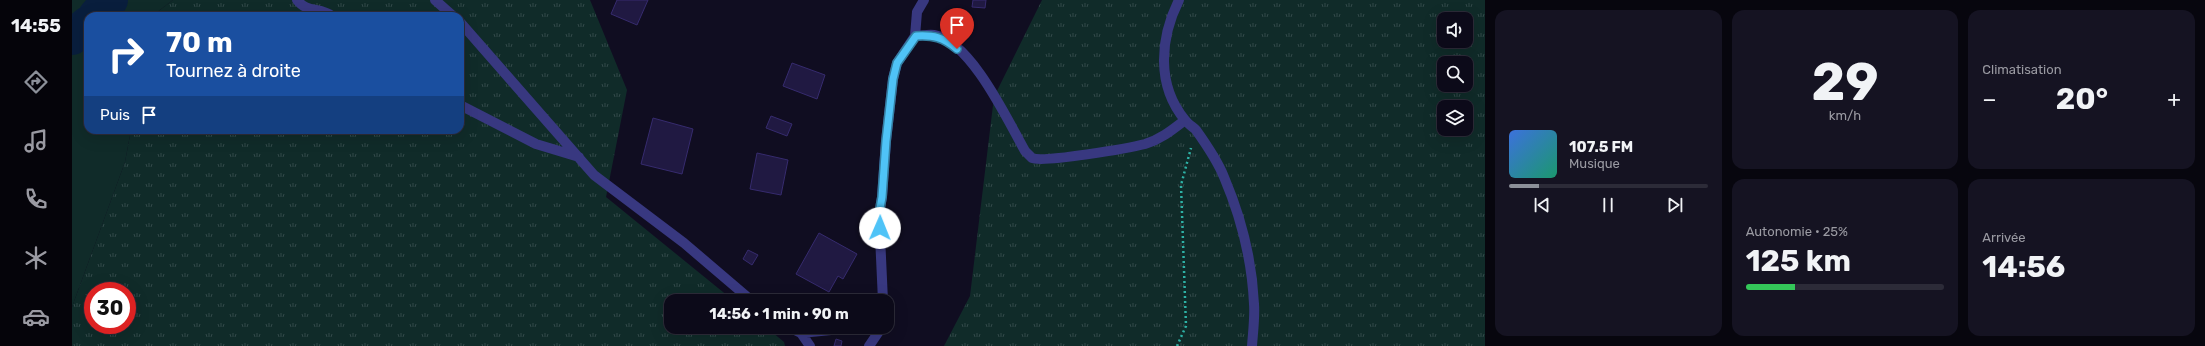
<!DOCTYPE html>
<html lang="fr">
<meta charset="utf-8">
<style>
:root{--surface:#0c0a19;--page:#151322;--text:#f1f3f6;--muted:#9a9aa2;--line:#2c2b38;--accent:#8c9099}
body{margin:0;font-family:Rubik,sans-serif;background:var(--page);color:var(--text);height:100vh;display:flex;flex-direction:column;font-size:15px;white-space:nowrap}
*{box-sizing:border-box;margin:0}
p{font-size:13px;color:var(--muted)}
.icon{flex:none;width:22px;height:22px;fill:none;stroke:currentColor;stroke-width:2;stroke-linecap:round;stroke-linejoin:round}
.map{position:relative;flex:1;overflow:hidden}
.side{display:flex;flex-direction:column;gap:10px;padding:10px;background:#07060e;width:720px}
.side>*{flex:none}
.top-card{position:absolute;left:12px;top:12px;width:380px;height:122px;border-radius:12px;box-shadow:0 4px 16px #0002,0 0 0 1px var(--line);background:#1a4fa0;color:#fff;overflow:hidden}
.fabs{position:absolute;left:1365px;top:12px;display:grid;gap:8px}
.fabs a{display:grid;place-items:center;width:36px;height:36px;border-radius:8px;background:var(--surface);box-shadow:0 4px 16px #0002,0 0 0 1px var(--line);font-size:20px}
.speed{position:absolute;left:12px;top:282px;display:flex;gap:8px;font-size:20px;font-weight:700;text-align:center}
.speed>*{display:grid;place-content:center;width:52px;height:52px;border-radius:50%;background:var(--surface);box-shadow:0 4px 16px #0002,0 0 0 1px var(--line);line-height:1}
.speed .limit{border:6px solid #d22;background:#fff;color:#111}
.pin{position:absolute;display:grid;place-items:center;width:34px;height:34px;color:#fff;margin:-41px -17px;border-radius:50% 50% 50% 0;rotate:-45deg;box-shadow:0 0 4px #0007}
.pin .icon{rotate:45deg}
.me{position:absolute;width:44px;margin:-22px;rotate:1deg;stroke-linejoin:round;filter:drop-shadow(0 0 3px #0008)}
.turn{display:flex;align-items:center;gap:14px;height:84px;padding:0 16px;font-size:18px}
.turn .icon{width:52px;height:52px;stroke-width:2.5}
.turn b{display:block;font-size:28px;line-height:34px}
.then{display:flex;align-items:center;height:38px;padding:0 16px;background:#0003;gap:8px;font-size:15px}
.big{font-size:30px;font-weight:700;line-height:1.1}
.side .widget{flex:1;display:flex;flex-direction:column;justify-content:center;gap:6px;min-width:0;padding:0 14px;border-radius:12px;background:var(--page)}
.side .dial{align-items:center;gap:0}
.dial b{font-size:52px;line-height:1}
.song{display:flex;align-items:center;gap:12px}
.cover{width:48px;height:48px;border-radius:6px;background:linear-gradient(135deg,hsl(220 70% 55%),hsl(160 70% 35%))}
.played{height:4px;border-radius:2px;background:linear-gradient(90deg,var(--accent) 15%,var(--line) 15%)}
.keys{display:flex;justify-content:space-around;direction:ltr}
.heat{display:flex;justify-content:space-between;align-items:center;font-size:22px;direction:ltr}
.charge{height:6px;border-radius:3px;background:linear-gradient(90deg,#34c759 25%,var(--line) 0)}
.side .tiles{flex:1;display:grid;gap:10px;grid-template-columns:repeat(3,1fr)}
.widget:first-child{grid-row:span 2}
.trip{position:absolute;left:592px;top:294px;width:230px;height:40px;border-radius:12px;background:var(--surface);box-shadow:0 4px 16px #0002,0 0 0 1px var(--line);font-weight:700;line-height:40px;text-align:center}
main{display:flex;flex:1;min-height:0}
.dock{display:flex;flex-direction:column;width:72px;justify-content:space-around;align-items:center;background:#05040a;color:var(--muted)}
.dock .icon{width:28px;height:28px}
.dock .on{color:var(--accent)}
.dock b{font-size:18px;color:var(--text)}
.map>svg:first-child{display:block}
.grass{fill:url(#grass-tufts);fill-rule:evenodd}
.garden{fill:#102b29}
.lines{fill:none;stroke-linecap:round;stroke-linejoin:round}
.river{stroke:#091e3d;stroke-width:36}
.building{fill:#201942;stroke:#362b6e}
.path{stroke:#2eb2a6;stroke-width:2.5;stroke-dasharray:2 3;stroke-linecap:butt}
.minor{stroke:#383880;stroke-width:10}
.route-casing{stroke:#337fa1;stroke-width:10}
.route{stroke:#4fc3f7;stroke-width:7}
</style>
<main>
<nav class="dock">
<b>14:55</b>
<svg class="icon on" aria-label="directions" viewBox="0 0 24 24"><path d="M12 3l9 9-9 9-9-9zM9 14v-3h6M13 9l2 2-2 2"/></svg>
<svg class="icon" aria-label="music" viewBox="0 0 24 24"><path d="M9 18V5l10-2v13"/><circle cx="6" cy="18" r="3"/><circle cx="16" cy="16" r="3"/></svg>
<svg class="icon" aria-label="phone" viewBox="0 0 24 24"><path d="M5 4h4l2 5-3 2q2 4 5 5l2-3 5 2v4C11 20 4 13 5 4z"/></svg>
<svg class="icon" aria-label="climate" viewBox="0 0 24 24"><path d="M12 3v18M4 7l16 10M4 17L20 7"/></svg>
<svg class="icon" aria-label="car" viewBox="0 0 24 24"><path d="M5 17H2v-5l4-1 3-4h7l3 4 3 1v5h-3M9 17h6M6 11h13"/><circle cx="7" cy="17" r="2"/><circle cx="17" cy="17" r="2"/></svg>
</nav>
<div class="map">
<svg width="1413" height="346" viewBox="0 0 1413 346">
<defs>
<pattern id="grass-tufts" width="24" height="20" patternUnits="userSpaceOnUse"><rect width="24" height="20" fill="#102b29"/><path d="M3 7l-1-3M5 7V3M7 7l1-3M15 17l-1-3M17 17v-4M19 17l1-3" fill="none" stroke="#324949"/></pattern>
</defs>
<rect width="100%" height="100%" fill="#100d21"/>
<path class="grass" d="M101,0h417l37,90 -21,107 128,104h-63v26h95l18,15 1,4h-713v-39l53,-145 6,-32h329v-114h-308zM21,291h34v34h-34z
M970,0h443v346h-541l26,-50 24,-199zM1372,19h22v22h-22zM1372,63h22v22h-22zM1372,107h22v22h-22z"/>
<path class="garden" d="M0,0h101l-21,16h-64v114h43l-6,32 -53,145z"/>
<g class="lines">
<path class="river" d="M24,16l14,-16
M0,37l16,-13"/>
</g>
<path class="building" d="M545,0h31l-11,25 -26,-11z
M901,0h13l-1,8 -13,-1z
M720,63l33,12 -8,24 -34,-13z
M699,116l21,8 -5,12 -21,-8z
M581,118l40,11 -11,45 -41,-10z
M685,153l31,7 -7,35 -31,-6z
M747,233l38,21 -14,25 -5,-3 -9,16 -33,-18z
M676,250l10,5 -6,10 -9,-6z
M764,339l6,2 -1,5h-7z"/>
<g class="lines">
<path class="path" d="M1105,346l9,-20 -5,-141 10,-37"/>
<path class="minor" d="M225,0c10,13 23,7 35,16
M363,0l18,16
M1107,0c-19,38 -23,85 6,120 3,4 8,7 11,10 10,14 22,32 28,47 17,40 28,83 30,127 1,13 -1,28 -2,42
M388,22l134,153 90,68 68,58
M843,36c6,0 13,-2 19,-1 37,6 74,86 91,116 2,2 5,5 7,7 11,5 98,-10 113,-14 16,-5 27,-14 40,-24
M388,105l76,39 43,13
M811,301l-4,-87 3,-17 4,-56 7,-62 4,-16 18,-27 2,-24 7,-12
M717,327l12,6 9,13
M729,333l60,-6
M797,346l13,-19"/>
</g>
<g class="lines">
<g class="route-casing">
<path id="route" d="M808,228l-1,-14 3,-17 4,-56 7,-62 4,-16 19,-27c17,-1 27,1 41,13"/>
</g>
<use href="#route" class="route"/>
</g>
</svg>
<div class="fabs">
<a><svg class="icon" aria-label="sound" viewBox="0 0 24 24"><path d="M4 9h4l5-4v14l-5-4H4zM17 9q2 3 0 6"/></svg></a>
<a><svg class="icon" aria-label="search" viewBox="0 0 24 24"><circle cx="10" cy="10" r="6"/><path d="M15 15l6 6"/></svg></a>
<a><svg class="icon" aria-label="layers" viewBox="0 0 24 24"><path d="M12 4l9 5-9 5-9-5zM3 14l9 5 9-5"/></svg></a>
</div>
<div class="speed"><div class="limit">30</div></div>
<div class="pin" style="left:885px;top:49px;background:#d93025"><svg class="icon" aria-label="arrive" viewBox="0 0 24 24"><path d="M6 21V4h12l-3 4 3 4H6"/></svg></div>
<svg class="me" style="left:808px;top:228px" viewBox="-20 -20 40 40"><circle r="19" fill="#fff"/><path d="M0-13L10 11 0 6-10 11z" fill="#4fc3f7"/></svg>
<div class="trip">14:56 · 1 min · 90 m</div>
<div class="top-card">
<div class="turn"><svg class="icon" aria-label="right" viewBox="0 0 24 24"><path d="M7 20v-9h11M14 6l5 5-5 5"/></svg><div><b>70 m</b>Tournez à droite</div></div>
<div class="then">Puis<svg class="icon" aria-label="arrive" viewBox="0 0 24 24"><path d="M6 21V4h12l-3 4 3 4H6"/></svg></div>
</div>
</div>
<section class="side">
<div class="tiles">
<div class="widget">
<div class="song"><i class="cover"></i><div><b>107.5 FM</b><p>Musique</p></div></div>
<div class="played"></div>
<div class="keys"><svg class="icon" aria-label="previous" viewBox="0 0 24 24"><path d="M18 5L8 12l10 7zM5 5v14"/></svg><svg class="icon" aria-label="pause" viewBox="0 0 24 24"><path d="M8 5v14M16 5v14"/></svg><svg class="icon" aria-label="next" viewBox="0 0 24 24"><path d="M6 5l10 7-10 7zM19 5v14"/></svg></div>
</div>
<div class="widget dial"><b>29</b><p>km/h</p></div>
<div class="widget"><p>Climatisation</p>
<div class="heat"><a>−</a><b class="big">20°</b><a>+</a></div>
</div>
<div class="widget"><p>Autonomie · 25%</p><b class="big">125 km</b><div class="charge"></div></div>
<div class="widget"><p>Arrivée</p><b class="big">14:56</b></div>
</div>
</section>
</main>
